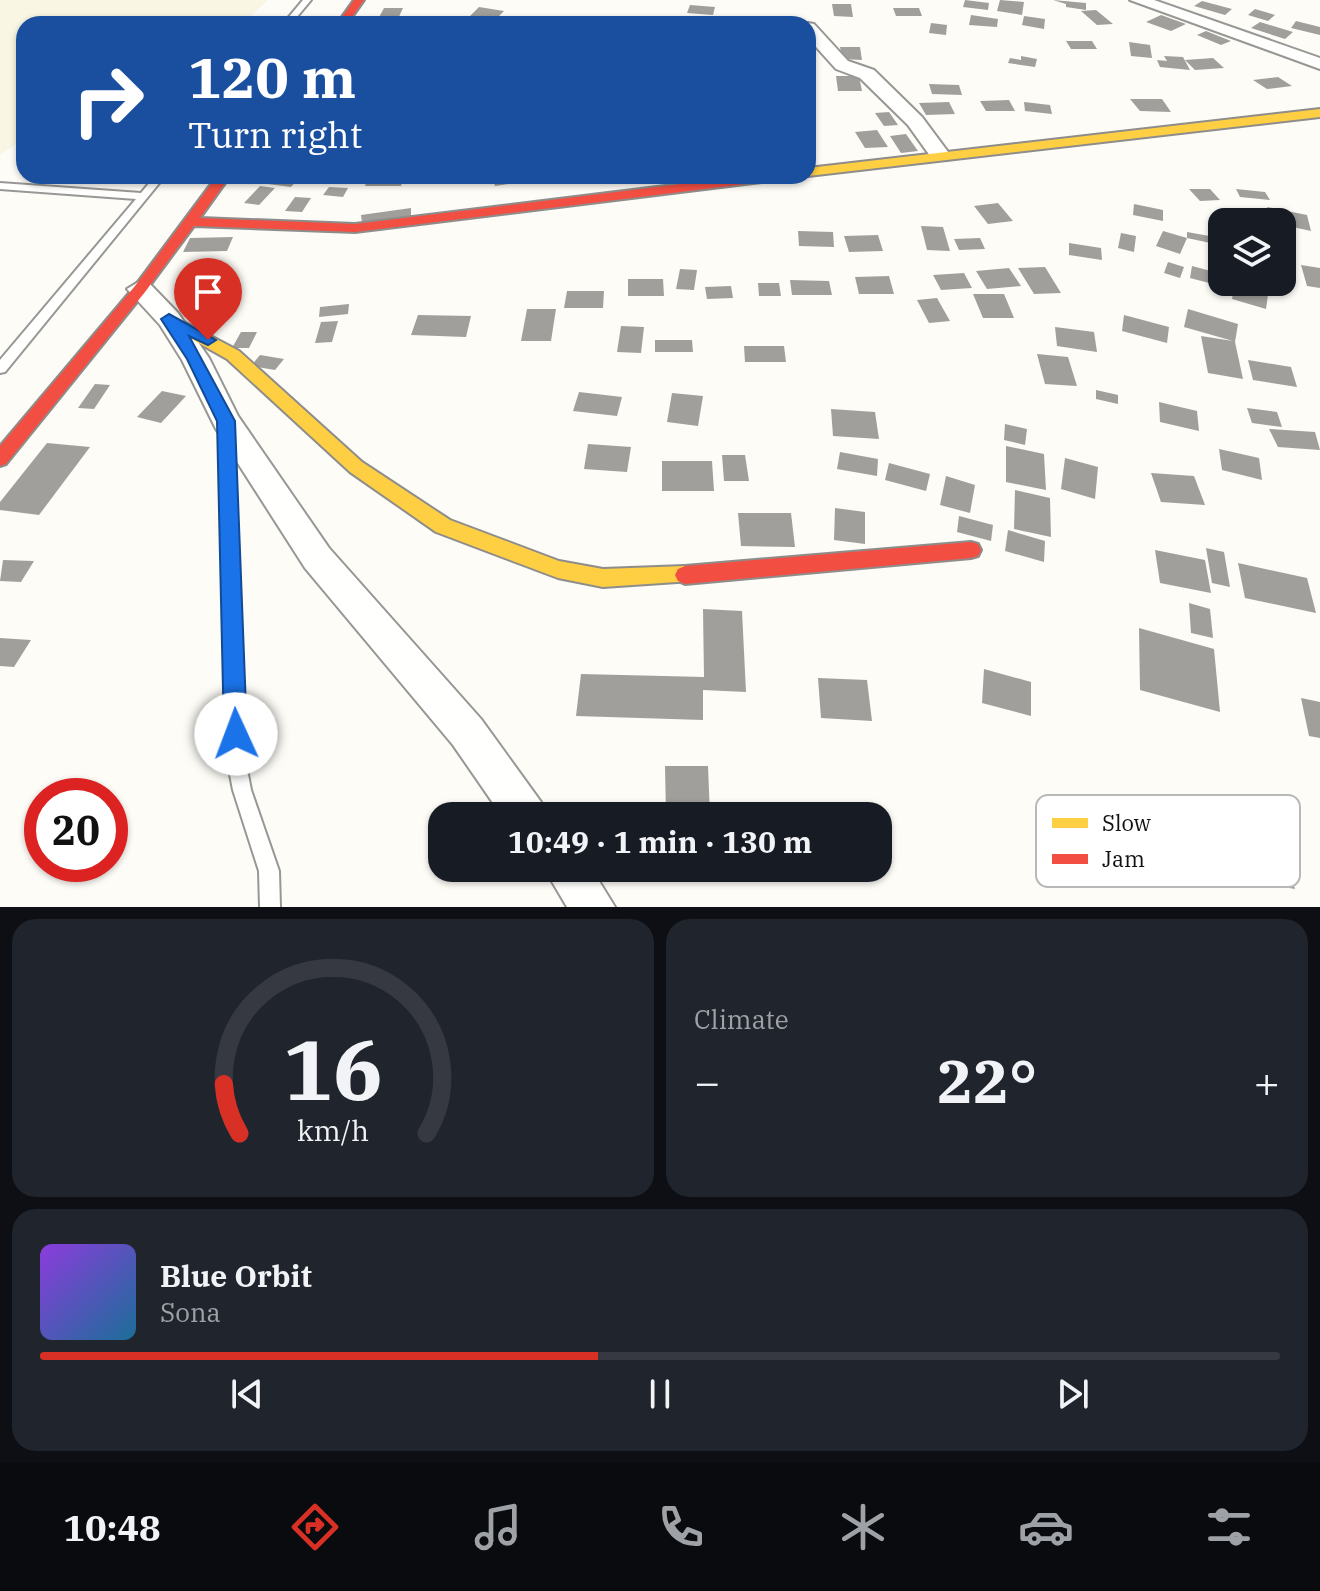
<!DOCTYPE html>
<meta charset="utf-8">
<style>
:root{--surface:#171b24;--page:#20242c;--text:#f1f3f6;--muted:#9ea1a6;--line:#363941;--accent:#d93025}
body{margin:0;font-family:"IBM Plex Serif",serif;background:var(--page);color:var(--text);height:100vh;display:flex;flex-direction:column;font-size:30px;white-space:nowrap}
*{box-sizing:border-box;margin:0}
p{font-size:26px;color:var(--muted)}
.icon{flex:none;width:44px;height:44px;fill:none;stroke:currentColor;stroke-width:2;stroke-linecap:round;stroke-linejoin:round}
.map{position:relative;height:907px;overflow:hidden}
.side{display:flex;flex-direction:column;gap:12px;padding:12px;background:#0d0f14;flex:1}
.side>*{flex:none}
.hud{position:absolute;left:16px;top:16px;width:800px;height:168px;border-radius:24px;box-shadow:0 2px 6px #0004;background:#1a4fa0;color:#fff;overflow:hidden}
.fabs{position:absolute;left:1208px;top:208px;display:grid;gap:16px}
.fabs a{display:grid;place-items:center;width:88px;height:88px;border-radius:16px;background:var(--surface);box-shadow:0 2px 6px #0004;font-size:40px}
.speed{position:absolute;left:24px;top:778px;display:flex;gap:16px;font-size:40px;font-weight:700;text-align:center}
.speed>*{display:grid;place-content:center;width:104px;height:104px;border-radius:50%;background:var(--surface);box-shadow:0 2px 6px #0004;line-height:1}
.speed .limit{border:12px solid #d22;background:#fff;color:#111}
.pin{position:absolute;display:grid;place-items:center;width:68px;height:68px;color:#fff;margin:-82px -34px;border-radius:50% 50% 50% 0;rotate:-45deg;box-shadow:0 0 8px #0007}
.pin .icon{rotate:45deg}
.me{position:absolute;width:88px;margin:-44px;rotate:358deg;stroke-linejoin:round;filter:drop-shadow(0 0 6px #0008)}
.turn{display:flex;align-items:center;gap:28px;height:168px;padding:0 40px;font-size:36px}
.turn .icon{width:104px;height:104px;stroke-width:2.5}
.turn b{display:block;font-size:56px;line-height:68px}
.big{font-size:60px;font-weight:700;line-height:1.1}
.side .card{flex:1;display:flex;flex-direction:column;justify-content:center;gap:12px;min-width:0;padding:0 28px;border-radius:24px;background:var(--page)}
.side .dial{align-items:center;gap:0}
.dial svg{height:208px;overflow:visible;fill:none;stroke:var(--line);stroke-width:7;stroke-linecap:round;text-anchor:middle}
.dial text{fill:var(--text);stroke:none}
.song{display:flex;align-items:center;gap:24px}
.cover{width:96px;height:96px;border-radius:12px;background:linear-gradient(135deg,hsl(270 70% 55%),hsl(200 70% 35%))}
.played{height:8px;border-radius:4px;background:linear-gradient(90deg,var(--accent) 45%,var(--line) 45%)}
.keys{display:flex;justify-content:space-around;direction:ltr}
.heat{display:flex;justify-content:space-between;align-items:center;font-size:44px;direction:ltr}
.side .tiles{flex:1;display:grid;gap:12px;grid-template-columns:1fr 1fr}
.card:last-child{grid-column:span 2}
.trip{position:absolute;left:428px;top:802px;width:464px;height:80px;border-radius:24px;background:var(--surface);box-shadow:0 2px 6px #0004;font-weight:700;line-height:80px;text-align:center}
.tabs{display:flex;height:128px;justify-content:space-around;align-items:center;background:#090b0e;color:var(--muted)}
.tabs .icon{width:56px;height:56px}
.tabs .selected{color:var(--accent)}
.tabs b{font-size:36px;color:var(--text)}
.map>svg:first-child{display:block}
.farmland{fill:#f9f7e4}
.building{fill:#a19f9c}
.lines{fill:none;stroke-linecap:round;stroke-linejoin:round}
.lane-casing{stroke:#979795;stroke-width:4}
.street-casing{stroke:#979795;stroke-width:4}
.slow-casing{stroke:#8e8d8b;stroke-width:4}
.jam-casing{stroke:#8e8d8b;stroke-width:4}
.lane{fill:#fffffe;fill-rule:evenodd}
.street{fill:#fffffe;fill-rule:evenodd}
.slow{fill:#ffcf43;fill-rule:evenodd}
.jam{fill:#f24e42;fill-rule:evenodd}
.route{fill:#1a73e8;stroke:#114b97;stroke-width:2}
.key{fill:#fff;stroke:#b8b8b8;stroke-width:2}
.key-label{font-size:22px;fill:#111}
</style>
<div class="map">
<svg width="1320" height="907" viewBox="0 0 1320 907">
<rect width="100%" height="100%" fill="#fdfcf7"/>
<path class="farmland" d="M0,0h268l-25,24h-219v115l-24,16z"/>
<path class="building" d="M965,0l24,3 -1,7 -25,-3z
M1000,0l24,2 -2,13 -25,-4z
M1053,0l33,3v7l-20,-3v-3z
M1202,1l30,8 -7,6 -31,-9z
M832,4h19l2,13 -19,-1z
M690,5l25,2 -2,8 -26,-2z
M479,7l25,4 -9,9 -25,-4z
M384,8h19l-6,13h-20z
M893,8h26l3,8h-26z
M1255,9l20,6 -7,6 -20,-6z
M1096,10l17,14 -16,1 -16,-14z
M971,15l27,4 -1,8 -28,-2z
M1161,15l25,9 -15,7 -25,-9z
M1024,16l21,3 -1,10 -22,-4z
M1296,21l24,6v8l-29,-7z
M1260,22l33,10 -8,7 -34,-11z
M931,23l16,2 -1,10 -17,-2z
M1206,31l25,10 -10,4 -24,-10z
M1066,41h26l5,8h-26z
M1129,42l21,3 2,13 -21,-2z
M840,47h20l2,13 -20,-1z
M1021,56l16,3 -2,8 -27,-4 2,-5 11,2z
M1164,56l19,1 7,13 -30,-3 -3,-7 10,1z
M1213,58l11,10 -29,2 -10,-10z
M836,76h23l3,15h-24z
M1278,77l14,9 -25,3 -14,-9z
M929,84l30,1 3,10 -30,-1z
M1130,99h32l9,13 -31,-1z
M1009,100l6,11h-29l-6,-10z
M949,102l6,12 -29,1 -7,-12z
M1024,102l26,3 2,9 -27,-3z
M889,112l9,13 -14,1 -9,-13z
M877,130l11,17 -23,1 -10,-16z
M906,134l12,17 -17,2 -11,-17z
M257,176h44l-10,11 -39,-5z
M369,176h35l-3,10h-36z
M492,176h22l2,7 -21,3z
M597,176h26l2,6 -27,2z
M632,176h36v5l-35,1z
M260,186l15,2 -16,17 -15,-2z
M329,187l19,1 -5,9 -20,-2z
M1189,189h21l10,11 -20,1z
M1236,189l29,3 5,8 -30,-3z
M295,197l16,1 -9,14 -17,-1z
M998,203l15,18 -25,3 -14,-18z
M1134,204l29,6v11l-30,-6z
M1267,207l40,8 4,16 -41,-9z
M411,208v9l-49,6 -1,-8z
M1213,213l33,6 1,3h-25v17l-7,-2z
M921,226l22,1 7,24 -23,-1z
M798,231l35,1 1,15 -35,-1z
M1163,231l24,7v-6l28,5v7l-28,-6 -7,16 -24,-8z
M1121,233l15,3 -2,16 -16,-4z
M878,235l5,16 -34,1 -5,-16z
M233,237l-6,14 -44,1 7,-14z
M980,238l5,11 -26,1 -5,-11z
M1069,243l32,5 1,12 -33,-5z
M1168,262l16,5 -4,11 -16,-5z
M1301,265l19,3v20l-13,-2z
M1192,266l30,8v8h7l-1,6 -38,-10z
M1045,267l16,26 -27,1 -16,-26z
M1009,268l12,18 -34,3 -11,-18z
M680,269l17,1 -3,20 -18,-1z
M964,273l8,15 -31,2 -8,-15z
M889,276l5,18h-35l-4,-17z
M628,279h35l1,17h-36z
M790,280l39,1 3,14h-40z
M1235,282l34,6 -3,21 -34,-10z
M758,283h21l2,13h-22z
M731,286l2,12 -26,1 -2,-12z
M567,291h37l-1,17h-39z
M973,294h31l10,24h-31z
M937,298l13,23 -21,2 -12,-23z
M349,304l-1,10 -29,3 1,-10z
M527,309h29l-5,32h-30z
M1188,309l50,15 -3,18 8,37 -35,-6 -7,-37 32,5 -49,-14z
M418,315l53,1 -5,21 -55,-2z
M1124,315l45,12 -2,16 -45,-12z
M338,321l-6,21 -17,1 6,-21z
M621,326l23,1 -3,26 -24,-1z
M1055,327l39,5 3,20 -40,-6z
M241,332h16l-8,16h-17z
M655,340h37l1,12h-38z
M744,346h40l2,16h-41z
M1037,354l31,3 9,29 -32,-2z
M260,355l24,4 -9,11 -24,-4z
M1248,360l43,7 6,20 -44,-7z
M95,384l15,1 -16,24 -16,-1z
M1096,390l22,5v9l-22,-5z
M162,391l24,5 -25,27 -24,-6z
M579,392l43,5 -5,19 -44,-5z
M672,393l31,3 -5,30 -31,-4z
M1159,402l38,9 2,20 -39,-9z
M1247,408l30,4 5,15 -30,-4z
M831,409l44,3 4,27 -46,-3z
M1005,424l22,5 -2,16 -21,-5z
M1269,429l46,3 5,18 -42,-3z
M47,443l43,4 -51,68 -39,-5v-8z
M588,444l43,3 -4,25 -43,-3z
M1006,446l38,8 2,36 -40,-8z
M1219,449l40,9 3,22 -40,-10z
M840,452l38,7 -1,17 -40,-7z
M722,455h23l4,26h-25z
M1065,458l33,9 -3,32 -34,-10z
M662,461h50l2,30h-52z
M889,463l41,11 -4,17 -41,-11z
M1151,473l43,3 11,29 -44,-3z
M946,476l29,9 -5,28 -30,-8z
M1015,490l35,8 1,39 -37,-8z
M835,508l30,4v32l-31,-4z
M738,513h53l4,34 -54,-1z
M959,516l34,9 -2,16 -34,-9z
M1008,530l37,11 -1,21 -39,-11z
M1206,548l18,4 6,35 -18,-4z
M1155,550l50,10 6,33 -51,-10z
M3,560l31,1 -13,21 -21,-1z
M1238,563l69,15 9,35 -71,-15z
M1189,603l21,6 3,29 -22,-5z
M703,609l39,2 4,81 -43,-2v30l-127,-4 5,-42 123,3z
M1139,628l75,21 6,63 -80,-22z
M0,638l31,2 -17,27 -14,-1z
M984,669l47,13v34l-49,-13z
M818,678l49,2 5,41 -51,-3z
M1301,698l19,4v36l-11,-2z
M665,766h43l2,50h-44z
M1219,831l63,11 13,47 -64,-12z"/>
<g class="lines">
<g class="lane-casing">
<path id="lane" d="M303,0h8l-20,24h-8z
M155,176h10l-160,196 -5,1v-13l136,-161 -136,-10v-6l141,10z
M226,424l7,5 13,335 5,26 28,81 1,36h-20l-1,-36 -26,-81 -5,-26 -9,-335z"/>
</g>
<g class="street-casing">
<path id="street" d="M1130,0h24l166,58v11z
M808,23l6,1 34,37 26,9 48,47 29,39 -4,4h-14l-25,-35 -48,-47 -24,-9 -28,-31v-14h-5z
M140,281l9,2 29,30 31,45 29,58 91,132 152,171 60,83 6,14h-45l-49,-71 -148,-177 -89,-139 -34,-69 -22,-35 -33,-36z
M544,868h47l24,39h-48z"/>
</g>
<g class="slow-casing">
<path id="slow" d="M1320,109v8l-512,59v-8z
M169,314l70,37 123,111 88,58 109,41 44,8 82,-3 7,3 3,6 -3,6 -89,6 -45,-9 -122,-46 -86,-60 -123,-113 -64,-36 -2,-4z"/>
</g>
<g class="jam-casing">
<path id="jam" d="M354,0h10l-17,24h-10z
M217,176h13l-30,42 155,6 391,-48h38l-6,4 -423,52 -161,-6 -49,66 -139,172 -6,2v-20l135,-160z
M971,542l7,2 3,6 -3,6 -7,2 -286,26 -7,-3 -3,-6 3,-6 7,-3z"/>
</g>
<use href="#lane" class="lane"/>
<use href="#street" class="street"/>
<use href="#slow" class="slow"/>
<use href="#jam" class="jam"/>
</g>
<path class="route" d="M169,314l47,26 -8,5 -19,-9 46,85 12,313 -3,8 -8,3 -8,-3 -4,-8 -7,-313 -30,-62 -26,-40z"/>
<rect x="1036" y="795" width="264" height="92" rx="12" class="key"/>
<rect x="1052" y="818" width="36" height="10" fill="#ffcf43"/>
<rect x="1052" y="854" width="36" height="10" fill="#f24e42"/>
<g class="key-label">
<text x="1102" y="831">Slow</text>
<text x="1102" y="867">Jam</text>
</g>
</svg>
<div class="fabs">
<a><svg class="icon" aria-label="layers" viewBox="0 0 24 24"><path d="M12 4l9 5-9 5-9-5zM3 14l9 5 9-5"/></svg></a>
</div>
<div class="speed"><div class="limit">20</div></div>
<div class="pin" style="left:208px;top:340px;background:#d93025"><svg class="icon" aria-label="arrive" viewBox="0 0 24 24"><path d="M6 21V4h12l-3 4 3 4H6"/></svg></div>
<svg class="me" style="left:236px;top:734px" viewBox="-20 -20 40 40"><circle r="19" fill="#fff"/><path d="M0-13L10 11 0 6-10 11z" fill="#1a73e8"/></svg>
<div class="trip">10:49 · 1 min · 130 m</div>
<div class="hud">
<div class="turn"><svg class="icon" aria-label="right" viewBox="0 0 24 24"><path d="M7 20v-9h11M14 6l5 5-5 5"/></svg><div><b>120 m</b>Turn right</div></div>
</div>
</div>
<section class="side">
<div class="tiles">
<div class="card dial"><svg viewBox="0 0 100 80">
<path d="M14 69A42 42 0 1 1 86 69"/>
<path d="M14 69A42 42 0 0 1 8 50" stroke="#d93025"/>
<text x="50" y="56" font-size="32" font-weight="700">16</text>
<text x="50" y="72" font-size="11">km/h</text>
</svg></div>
<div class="card"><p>Climate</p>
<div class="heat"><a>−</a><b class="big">22°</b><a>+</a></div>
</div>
<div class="card">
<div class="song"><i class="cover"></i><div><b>Blue Orbit</b><p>Sona</p></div></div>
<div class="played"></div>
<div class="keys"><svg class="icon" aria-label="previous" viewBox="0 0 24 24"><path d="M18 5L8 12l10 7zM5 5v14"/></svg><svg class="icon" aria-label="pause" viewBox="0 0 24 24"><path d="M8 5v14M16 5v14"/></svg><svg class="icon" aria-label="next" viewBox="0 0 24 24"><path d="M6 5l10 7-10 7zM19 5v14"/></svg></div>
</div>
</div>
</section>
<nav class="tabs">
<b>10:48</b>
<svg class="icon selected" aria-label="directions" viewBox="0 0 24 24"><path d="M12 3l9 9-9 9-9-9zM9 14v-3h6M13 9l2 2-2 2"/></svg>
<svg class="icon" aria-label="music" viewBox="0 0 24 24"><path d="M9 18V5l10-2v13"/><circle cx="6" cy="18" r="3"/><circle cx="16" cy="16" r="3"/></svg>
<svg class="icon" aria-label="phone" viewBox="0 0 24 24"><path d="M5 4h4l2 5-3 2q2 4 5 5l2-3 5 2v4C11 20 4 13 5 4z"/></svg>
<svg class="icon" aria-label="climate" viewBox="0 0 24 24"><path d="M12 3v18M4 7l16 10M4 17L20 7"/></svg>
<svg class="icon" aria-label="car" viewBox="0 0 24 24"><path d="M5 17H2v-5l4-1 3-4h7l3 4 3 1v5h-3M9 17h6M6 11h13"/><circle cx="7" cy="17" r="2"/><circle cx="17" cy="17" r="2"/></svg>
<svg class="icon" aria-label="filters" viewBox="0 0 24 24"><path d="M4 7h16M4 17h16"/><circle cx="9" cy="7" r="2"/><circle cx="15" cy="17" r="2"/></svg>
</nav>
